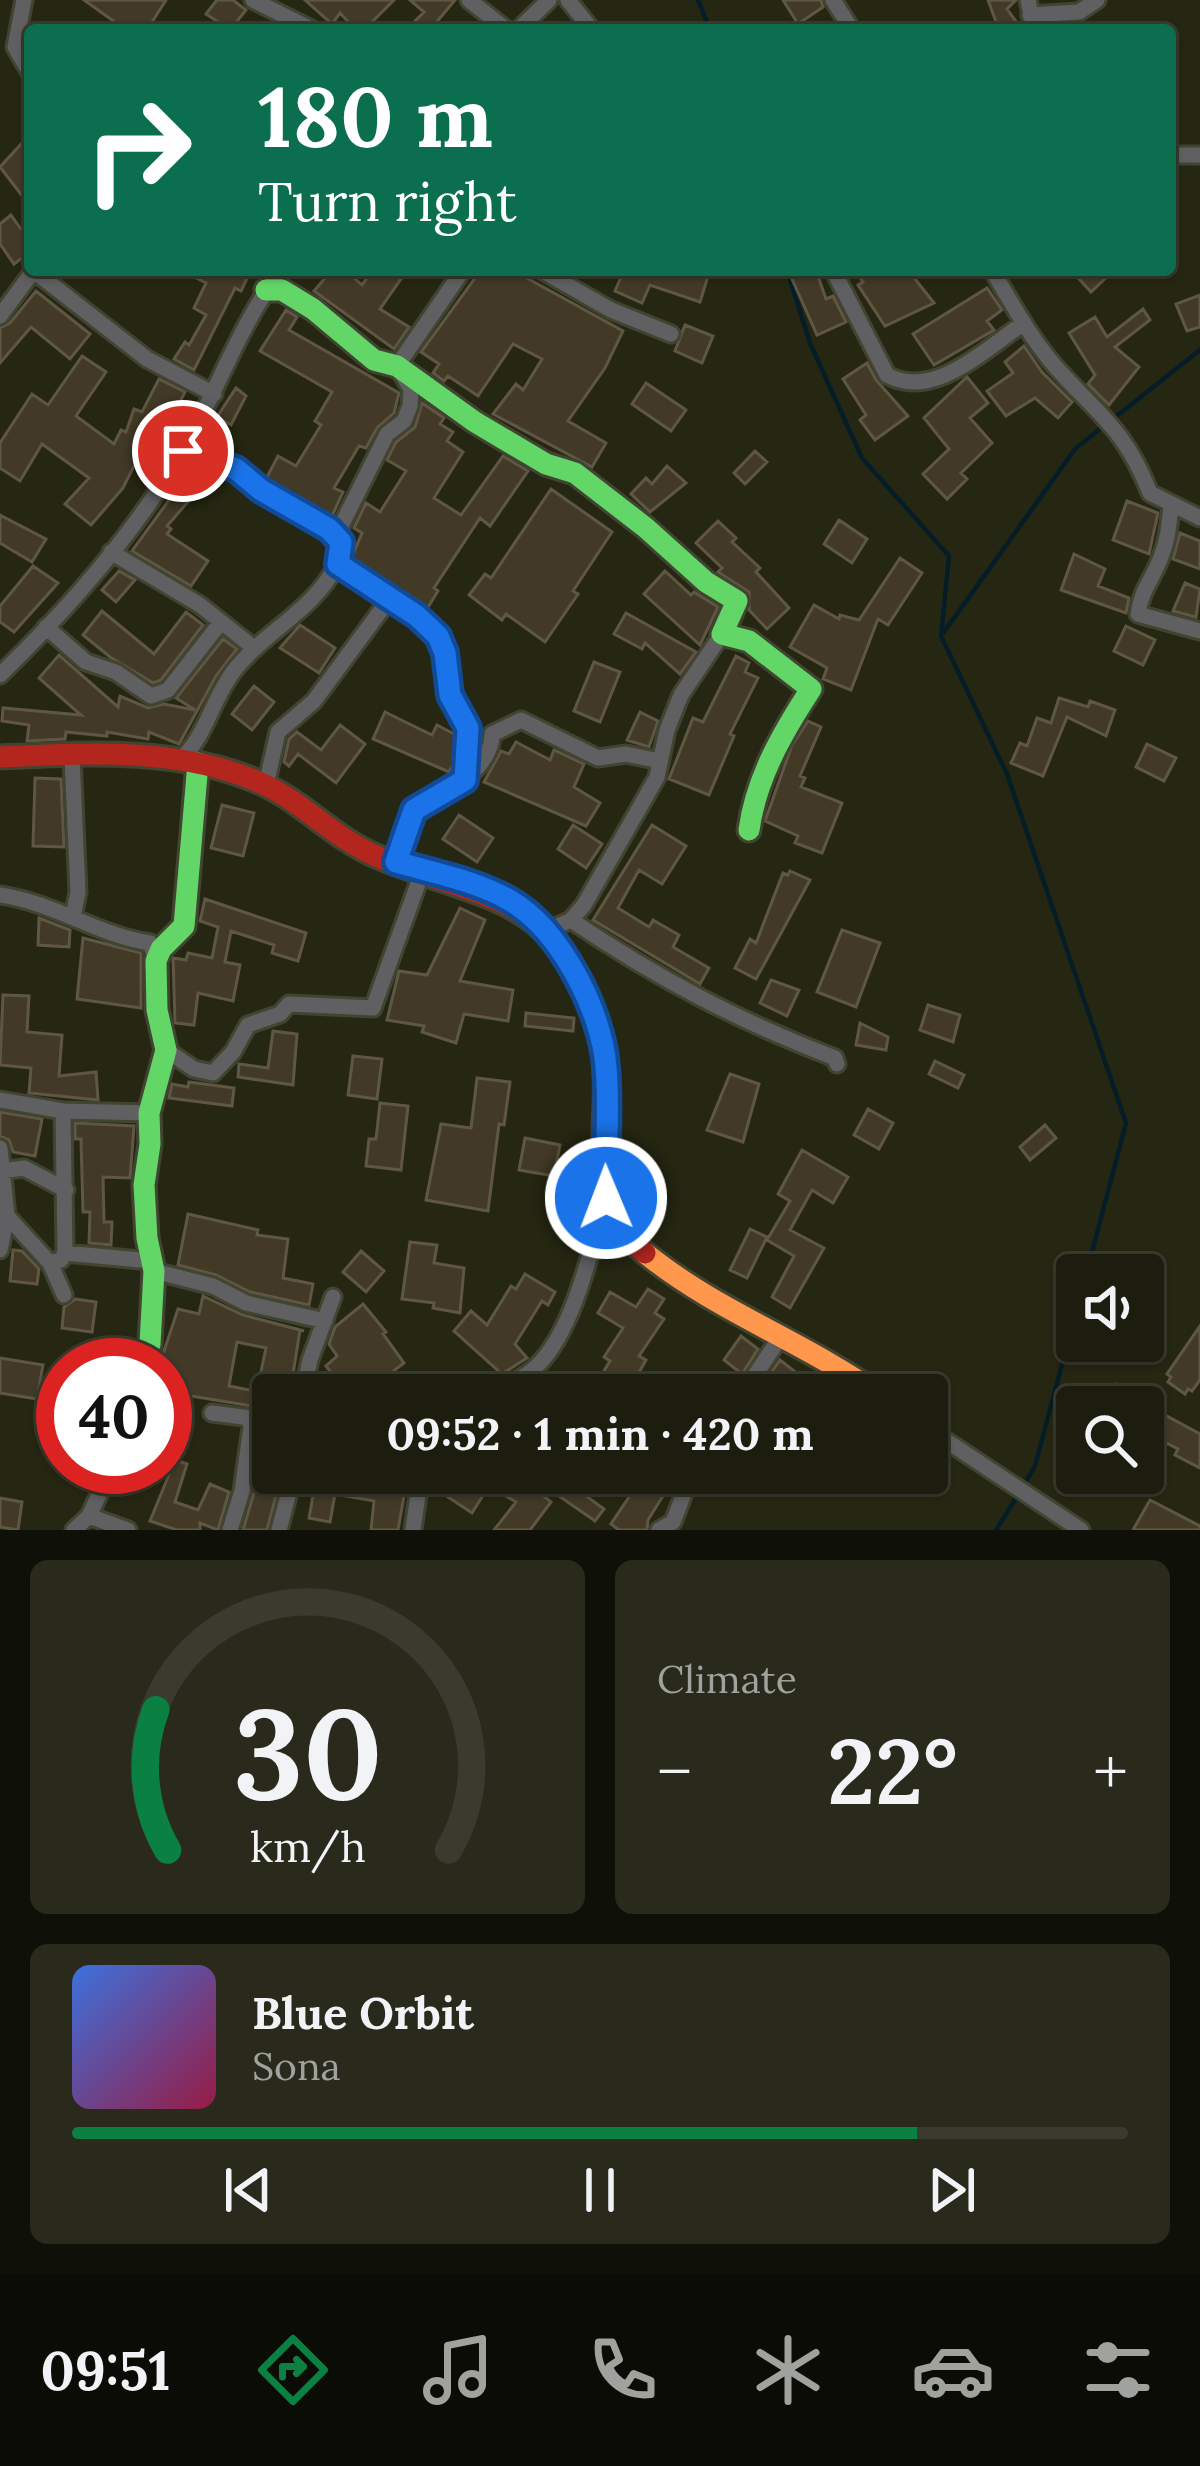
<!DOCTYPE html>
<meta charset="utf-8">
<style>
:root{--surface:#1c1d0e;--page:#292a1c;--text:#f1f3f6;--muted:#a0a29e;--line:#3a3b2e;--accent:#0b8043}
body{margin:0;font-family:Lora,serif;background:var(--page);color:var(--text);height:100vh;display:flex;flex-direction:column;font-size:45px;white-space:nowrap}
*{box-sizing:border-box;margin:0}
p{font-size:39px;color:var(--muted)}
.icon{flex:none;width:66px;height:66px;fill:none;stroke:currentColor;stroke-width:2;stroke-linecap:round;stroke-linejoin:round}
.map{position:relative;height:1530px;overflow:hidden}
.sheet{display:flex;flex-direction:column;gap:30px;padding:30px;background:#0f1008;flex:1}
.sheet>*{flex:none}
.guide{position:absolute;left:24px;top:24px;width:1152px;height:252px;border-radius:12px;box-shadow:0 3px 9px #0004,0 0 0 3px var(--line);background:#0b6e4f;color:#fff;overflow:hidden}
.controls{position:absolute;left:1056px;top:1254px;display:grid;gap:24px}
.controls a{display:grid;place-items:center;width:108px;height:108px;border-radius:12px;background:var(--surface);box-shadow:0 3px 9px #0004,0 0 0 3px var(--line);font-size:60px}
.speed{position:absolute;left:36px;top:1338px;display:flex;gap:24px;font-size:60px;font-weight:700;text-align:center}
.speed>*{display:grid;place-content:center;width:156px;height:156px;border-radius:50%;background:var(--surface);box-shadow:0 3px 9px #0004,0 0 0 3px var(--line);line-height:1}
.speed .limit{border:18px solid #d22;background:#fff;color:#111}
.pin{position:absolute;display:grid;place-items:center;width:102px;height:102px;color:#fff;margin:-51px;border:6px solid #fff;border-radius:50%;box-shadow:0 3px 12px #0007}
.me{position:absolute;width:132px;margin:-66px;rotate:359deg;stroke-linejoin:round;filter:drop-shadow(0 0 9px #0008)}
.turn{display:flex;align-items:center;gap:42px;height:252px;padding:0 36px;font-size:54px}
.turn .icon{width:156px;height:156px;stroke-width:2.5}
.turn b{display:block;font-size:84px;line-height:102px}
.big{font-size:90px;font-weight:700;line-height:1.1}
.sheet .card{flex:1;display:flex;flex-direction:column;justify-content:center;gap:18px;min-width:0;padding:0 42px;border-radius:18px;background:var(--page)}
.sheet .dial{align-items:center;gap:0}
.dial svg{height:312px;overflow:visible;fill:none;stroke:var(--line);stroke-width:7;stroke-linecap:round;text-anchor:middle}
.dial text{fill:var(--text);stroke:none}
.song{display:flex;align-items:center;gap:36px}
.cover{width:144px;height:144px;border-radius:18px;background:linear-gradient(135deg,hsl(220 70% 55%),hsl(340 70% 35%))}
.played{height:12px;border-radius:6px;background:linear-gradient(90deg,var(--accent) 80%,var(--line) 80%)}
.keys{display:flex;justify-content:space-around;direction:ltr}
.heat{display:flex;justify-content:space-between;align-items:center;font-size:66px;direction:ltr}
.sheet .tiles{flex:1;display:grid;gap:30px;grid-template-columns:1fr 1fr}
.card:last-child{grid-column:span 2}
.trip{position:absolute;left:252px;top:1374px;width:696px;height:120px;border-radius:12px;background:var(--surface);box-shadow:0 3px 9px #0004,0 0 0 3px var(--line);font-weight:700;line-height:120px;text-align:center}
.menu{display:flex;height:192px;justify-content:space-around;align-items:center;background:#0b0c06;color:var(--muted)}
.menu .icon{width:84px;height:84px}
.menu .selected{color:var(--accent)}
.menu b{font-size:54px;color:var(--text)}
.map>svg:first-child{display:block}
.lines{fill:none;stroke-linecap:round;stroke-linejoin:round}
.stream{stroke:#051d27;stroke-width:4.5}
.building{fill:#423a26;stroke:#605644;stroke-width:3}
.street-casing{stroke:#414430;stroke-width:21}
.fast-casing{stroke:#414430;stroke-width:27}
.slow-casing{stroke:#414430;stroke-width:27}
.jam-casing{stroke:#414430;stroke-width:27}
.street{stroke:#605f62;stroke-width:15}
.fast{stroke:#63d668;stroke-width:21}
.slow{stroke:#ff974d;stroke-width:21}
.jam{stroke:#b3261e;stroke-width:21}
.route-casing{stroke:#114b97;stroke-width:30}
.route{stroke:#1a73e8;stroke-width:21}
</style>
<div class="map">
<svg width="1200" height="1530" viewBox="0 0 1200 1530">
<rect width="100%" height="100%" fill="#252712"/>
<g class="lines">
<path class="stream" d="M698,0l12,30
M787,270l23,73 52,115 87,98 -8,80 66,138 119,349 -40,152
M944,632l131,-183 125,-99
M1024,1485l11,-19 42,-158
M996,1530l22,-35"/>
</g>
<path class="building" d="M84,0h82l-19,30h-21z
M217,0h16l13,10 -16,20 -24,-16z
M305,0h89l-23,23 7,7h-22l-16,-17 -8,11z
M410,0h45l-25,30h-24l18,-18z
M783,0h38l2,7 -25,17z
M988,0h28l-9,9 15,21h-23z
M22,143l8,8v55l-30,-39z
M11,215l19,27v10l-16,12 -14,-20v-20z
M180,270h71l-10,21 -6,-3 -41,82 -20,-11 11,-17 4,3 17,-30 -12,-7 12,-25z
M332,270h13l17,15 11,-15h23l7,6 -23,33 29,18 -15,22 -80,-58z
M481,270h31l111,61 -18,37 -37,53 38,22 -14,24 -99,-53 23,-30 7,6 19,-31 -29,-15 -35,52 -30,-20 -4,5 -11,-8 6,-9 -18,-12z
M624,270h86l-10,32 -50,-17 -8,18 -27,-12z
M788,270h28l10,29 7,-3 13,26 -29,13z
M854,270h54l26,33 -49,23 -27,-41 5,-3z
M1071,270h43l-23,22z
M987,288l15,22 -15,11 7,9 -60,35 -21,-31z
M36,291l54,43 -20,25 -39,-32 -31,36v-35l10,-5z
M1200,295v32l-13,4 -11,-27z
M1143,309l7,11 -35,27 24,20 -30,38 -21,-21 7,-9 -26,-42 26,-16 12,20z
M286,310l11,7 -8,13 110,63 -5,20 -17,15 -11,20 -7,-2 -25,42 9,4 -11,24 -66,-37 12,-23 18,10 25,-41 -6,-4 17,-29 -72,-41z
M685,325l28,11 -11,27 -27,-12z
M1024,346l18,26 30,30 -14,16 -23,-20 -29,18 -19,-25 26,-18 -8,-11z
M82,356l24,16 -30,44 38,28 7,-14 5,2 8,-23 8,3 17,-33 26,13 -15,30 -6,-4 -7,21 -8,-3 -26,52 -32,37 -26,-21 24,-26 -47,-34 -22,37 -20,-13v-25l32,-49 16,11z
M867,363l9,17 32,36 -33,24 -15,-20 6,-5 -23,-36z
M967,377l21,26 -18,15 22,25 -31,30 6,6 -20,20 -24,-25 26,-25 -25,-31z
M646,383l40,27 -15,21 -39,-27z
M236,388l10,8 -15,29 -14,-8z
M422,403l22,15 -4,6 13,8 -6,9 16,11 -29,46 27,17 42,-59 25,15 -38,55 -10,-8 -46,70 4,3 -11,18 -76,-50 11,-26 -8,-5 12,-25 14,9 26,-41 -19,-11 9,-18 19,-15z
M755,451l12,11 -22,22 -11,-11z
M667,466l19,17 -36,29 -19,-18 15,-16 6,6z
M193,467l19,7 -45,52 4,3 -4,5 41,27 -17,25 -59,-35z
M551,489l61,43 -39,59 5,3 -33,48 -39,-28 -4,6 -33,-25 16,-21 6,4z
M1127,501l31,12 -9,41 -36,-14z
M0,515l46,24 -14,23 -32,-19z
M839,520l28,19 -15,24 -28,-19z
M718,521l18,17 -4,4 28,26 -4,4 33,36 -22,21 -18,-19v-18l-31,-20 4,-4 -26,-25z
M1180,533l20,8v28l-27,-10z
M1074,554l31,15 -7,17 31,12 -3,15 -65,-23z
M900,558l22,15 -34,52 -10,-6 -27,71 -28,-11 4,-11 -37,-21 24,-42 25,14 1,-4 19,5z
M33,566l25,17 -44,49 -14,-10v-16z
M119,571l16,9 -19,22 -14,-12z
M665,571l26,24 3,-3 24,15 -18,38 -56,-51z
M1185,583l15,6 -4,28 -23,-6z
M102,611l52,43 32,-42 17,13 -42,55 -8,3 -43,-26 -27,-22z
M626,613l70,39 -16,22 -35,-31 -3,6 -28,-15z
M300,625l35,23 -16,25 -39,-25z
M1126,626l29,14 -12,25 -29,-14z
M223,639l14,10 -21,27 -37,68 -30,-12 -1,7 -41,-7v4l-41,-4 -1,7 -38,2 2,-16 -27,-4 1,-13 78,7 -42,-37 20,-23 59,52 2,-11 28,12 16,-4 31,6 -19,-12z
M736,656l13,7 -4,9 13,6 -28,56 4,2 -25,59 -40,-16 24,-61 10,4z
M594,662l26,10 -20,50 -26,-11z
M254,686l20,16 -22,28 -20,-16z
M1059,698l29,9 2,-6 25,9 -9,26 -39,-19 -24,59 -32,-13 9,-20 7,3 10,-28 14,5z
M385,712l47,23 5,-10 19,10 -2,27 -5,10 -76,-33z
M640,712l18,9 -9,26 -22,-7z
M808,721l13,6 -21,49 5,2 -4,9 41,16 -20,50 -27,-10 3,-7 -33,-15 27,-76z
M340,725l25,19 -29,39 -38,-29 -9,12 -5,-4 5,-23 8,-7 24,18z
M516,742l34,18 4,-10 30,14 -10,23 26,16 -14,23 -102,-44 17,-31 8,3z
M1147,744l29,14 -12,23 -28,-14z
M35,778l26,1 3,68 -31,-1z
M222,805l32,8 -11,43 -32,-8z
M459,815l34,23 -16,24 -34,-23z
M573,825l29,19 -16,24 -28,-19z
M652,825l34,21 -24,38 -23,-14 -21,38 31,19 4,-7 26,15 -6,12 36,21 -9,16 -107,-64z
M790,871l20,9 -54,99 -21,-11 15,-29 6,4 27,-70 5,2z
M205,899l101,34 -8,28 -26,-8 2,-8 -43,-14 -6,31 15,3 -7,36 -35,-8 -4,32 -19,-2 -2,-65 13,2 2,-7 24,5 6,-31 -18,-6z
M460,908l25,12 -25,61 53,9 -5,31 -44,-7 -8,29 -34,-11 2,-6 -37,-6 12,-49 28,4z
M39,918l31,12 -1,17 -31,-2z
M842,930l38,13 -24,64 -39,-15z
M83,938l58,15v55l-64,-9z
M771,980l28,10 -12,26 -27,-13z
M3,995l26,1 -2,36 35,3 -3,41 37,-4 2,28 -69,-7 2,-25 -31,-3z
M928,1005l32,10 -7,27 -33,-12z
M526,1013l48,5 -1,13 -48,-5z
M860,1023l28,14 -2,13 -30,-5z
M273,1031l24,3 -4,51 -55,-8 1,-13 29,4z
M353,1056l29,3 -5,40 -29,-4z
M935,1061l29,14 -6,13 -29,-14z
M730,1074l29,10 -16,58 -36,-12z
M477,1078l33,4 -6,43 -5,-1 -11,87 -62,-11 15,-76 30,4z
M189,1082l45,6 -2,18 -63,-8 3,-14 16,3z
M380,1103l28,3 -7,64 -35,-4 3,-27h7z
M868,1109l25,14 -14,26 -25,-14z
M0,1112l42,7 -7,37 -22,-4 -4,-12 -9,-4z
M75,1123l59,3 -4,52 -27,-1 1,45h8l-1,23 -22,-2 1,-31h-7l-2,-73h-6z
M1045,1125l11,13 -26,22 -10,-13z
M525,1138l35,7 -6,31 -35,-6z
M802,1150l46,27 -15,26 -21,-13 -22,40 34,18 -34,60 -18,-11 22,-41 -27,-16 23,-39 -12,-7z
M188,1214l70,16 -1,5 31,4 -5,39 30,6 -4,21 -59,-13 -34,-17 -38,-10z
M750,1229l17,8 -20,41 -17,-8z
M410,1242l27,3 -3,18 30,5 -4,45 -27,-5 1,-5 -32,-4z
M13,1250l9,1 17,18 -2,15 -27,-3z
M361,1251l23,20 -18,21 -23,-20z
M525,1274l30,18 -7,13 -6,-4 -27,43 12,14 -25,16 -48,-43 17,-20 16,14 24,-39 5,3z
M648,1289l16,10 -9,14 9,6 -25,37 7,4 -13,23 19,12h-63l21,-34 -6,-4 19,-29 -25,-15 12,-21 26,15z
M203,1296l40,19 61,16 -4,-1 -9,57 -32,-6 7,-33 -29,-6 -8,44 31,6 -3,15 -66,-11 -2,9 -7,-1 -9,56 -8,-1v-101l-3,-1 16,-48 21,5z
M75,1299l21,3 -4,30 -30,-4 2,-21z
M363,1304l23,28 -3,2 21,29 -42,32h-14l-22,-29 11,-10 -8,-12 6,-17z
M1200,1326v54l-8,11 -4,-2 -3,5 -17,-12 3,-5 -4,-3z
M741,1336l17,13 -16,25 -18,-14z
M0,1358l43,7 -6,34 -37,-6z
M780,1360l23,18 -12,17h-11l-16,-12z
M1116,1384l23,13 -6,10h-30z
M1143,1403l57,31v34l-25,-13 3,-6 -35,-18z
M261,1440h12v41l6,3 -12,46h-24l18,-61 -4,-1z
M175,1460l12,4 -12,38 23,8 12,-26 19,8 -11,38 -18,-7v7h-23l-27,-9z
M325,1473l53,10 2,-10h28l-10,57h-27l3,-29 -39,-7 -5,28 -21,-4 5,-28 8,2z
M455,1473h82l-8,11 22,18 -21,28h-36l22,-28 -27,-16 -17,27 -30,-20z
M572,1473h19l-13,17 26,19 -9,12 -39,-27z
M645,1473l24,13 -21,34 -1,10h-28l-8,-6z
M0,1498l22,4 -4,28 -18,-3z
M1150,1500l50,26v4h-67z"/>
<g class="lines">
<g class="street-casing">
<path id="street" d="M24,0l-9,47 15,26
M253,0l60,30
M469,0l38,30
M568,0l24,30
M833,0l19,30
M1028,0l6,30
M1030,15l49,-3 18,-12
M518,30l31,-30
M1170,155h30
M541,270l70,40 60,24
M833,270l54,105c47,26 99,-27 137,-52
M992,270c19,32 38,67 62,95 44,50 70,62 96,128l50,25
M34,271l113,88 67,35
M0,316l34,-46
M183,451l52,18 26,21 69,39 9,10
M1171,506c-2,18 -3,34 -10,51 -8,22 -20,33 -23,57l62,17
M111,552l89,53 54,43
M337,564l80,52 21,20 7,17 5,42 18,33 -3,49
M46,627l40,35 30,10 35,24 17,-6 53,-68
M0,675c69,-67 137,-144 185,-228 33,-58 55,-123 96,-177
M72,757l6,135 -5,25
M181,759c25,-23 31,-59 52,-87 29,-39 80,-61 103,-106 6,-10 5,-24 3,-36l48,-96 17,-13 6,-15 1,-17 -14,-23 66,-96
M266,785l12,-53 36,-31 76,-103
M396,862l18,-52c28,-16 78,-39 78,-76l29,-14 77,38 28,-4 34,7
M0,895c55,8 97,40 150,48l6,16
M571,920c86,58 167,101 264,138l2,6
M546,931l25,-11 13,-15 73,-128 10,-47 14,-35 41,-61
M166,1050l28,19 19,4 20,-21 15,-27 32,-11 9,-10 84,4 50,-138
M0,1100l63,11 86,2
M0,1148l7,68 -7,34
M0,1171l24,-3 42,22
M7,1216l43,47 14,32
M65,1253l86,8
M50,1263l11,-3 4,-7 -2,-142
M154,1271l59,15 33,17 79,18
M532,1371l6,16 8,8
M302,1395l8,-35 23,-63
M488,1395c14,-7 30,-14 42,-23 43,-33 61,-124 76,-174
M742,1395l39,-59
M212,1413l61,8
M927,1428l154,102
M89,1516l39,14
M74,1530l15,-14 23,-49
M230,1530l12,-39 9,-64 -3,-9
M279,1530l15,-57
M413,1530l8,-57
M659,1530l14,-8 19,-49"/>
</g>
<g class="fast-casing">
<path id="fast" d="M266,290h16l31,19 61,51 23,6 78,56 71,42 29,9 71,55 60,54 31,19 -15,33 27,7 62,48c-28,43 -55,89 -62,141
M143,1365l7,-21 4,-73 -7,-33 -3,-53 6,-41 -1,-31 17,-63 -9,-40 -1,-49 5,-12 23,-23 14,-163"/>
</g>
<g class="slow-casing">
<path id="slow" d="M645,1253c71,58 160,89 234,142"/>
</g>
<g class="jam-casing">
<path id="jam" d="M0,757c85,-4 181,-10 261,26 42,19 73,55 115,73 115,48 179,35 222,174 24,78 -25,163 47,223"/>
</g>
<use href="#street" class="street"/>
<use href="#fast" class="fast"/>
<use href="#slow" class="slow"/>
<use href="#jam" class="jam"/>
</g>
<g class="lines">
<g class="route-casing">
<path id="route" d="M183,451l53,18 25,21 68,39 12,13 -3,22 79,52 21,20 7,17 5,42 18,33 -3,52 -51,30 -18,52c38,11 81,19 115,39 49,29 91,110 95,166 4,43 -1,87 0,131"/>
</g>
<use href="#route" class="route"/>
</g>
</svg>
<div class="controls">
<a><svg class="icon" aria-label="sound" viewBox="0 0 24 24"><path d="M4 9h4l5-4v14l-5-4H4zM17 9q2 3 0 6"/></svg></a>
<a><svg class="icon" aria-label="search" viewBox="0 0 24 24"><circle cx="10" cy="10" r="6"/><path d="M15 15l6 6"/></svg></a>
</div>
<div class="speed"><div class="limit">40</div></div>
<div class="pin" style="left:183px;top:451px;background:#d93025"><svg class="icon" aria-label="arrive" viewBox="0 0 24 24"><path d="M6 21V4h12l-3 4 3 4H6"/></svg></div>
<svg class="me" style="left:606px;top:1198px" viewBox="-20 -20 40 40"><circle r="17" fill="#1a73e8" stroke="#fff" stroke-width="3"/><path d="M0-11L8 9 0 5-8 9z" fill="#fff"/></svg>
<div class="trip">09:52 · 1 min · 420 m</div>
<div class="guide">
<div class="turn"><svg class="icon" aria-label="right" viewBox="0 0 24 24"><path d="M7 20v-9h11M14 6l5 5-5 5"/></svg><div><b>180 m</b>Turn right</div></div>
</div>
</div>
<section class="sheet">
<div class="tiles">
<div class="card dial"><svg viewBox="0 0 100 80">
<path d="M14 69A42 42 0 1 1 86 69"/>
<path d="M14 69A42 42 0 0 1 11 33" stroke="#0b8043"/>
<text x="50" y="56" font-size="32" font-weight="700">30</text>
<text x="50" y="72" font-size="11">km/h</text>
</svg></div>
<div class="card"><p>Climate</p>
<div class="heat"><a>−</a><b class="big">22°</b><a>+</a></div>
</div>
<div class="card">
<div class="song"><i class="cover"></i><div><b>Blue Orbit</b><p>Sona</p></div></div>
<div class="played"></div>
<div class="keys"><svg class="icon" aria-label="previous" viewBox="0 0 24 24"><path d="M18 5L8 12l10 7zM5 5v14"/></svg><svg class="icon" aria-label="pause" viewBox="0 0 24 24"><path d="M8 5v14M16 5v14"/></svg><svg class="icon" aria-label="next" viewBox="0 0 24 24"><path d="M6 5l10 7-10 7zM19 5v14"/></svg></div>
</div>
</div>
</section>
<nav class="menu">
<b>09:51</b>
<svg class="icon selected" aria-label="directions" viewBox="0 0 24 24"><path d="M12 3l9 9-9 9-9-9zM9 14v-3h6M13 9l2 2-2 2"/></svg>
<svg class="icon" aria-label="music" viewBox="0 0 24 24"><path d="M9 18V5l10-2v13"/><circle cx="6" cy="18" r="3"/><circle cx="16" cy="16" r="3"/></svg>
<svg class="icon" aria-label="phone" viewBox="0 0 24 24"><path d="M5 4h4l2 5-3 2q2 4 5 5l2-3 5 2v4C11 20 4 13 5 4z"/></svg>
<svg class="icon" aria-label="climate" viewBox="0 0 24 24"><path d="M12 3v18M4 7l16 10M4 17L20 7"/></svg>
<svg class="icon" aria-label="car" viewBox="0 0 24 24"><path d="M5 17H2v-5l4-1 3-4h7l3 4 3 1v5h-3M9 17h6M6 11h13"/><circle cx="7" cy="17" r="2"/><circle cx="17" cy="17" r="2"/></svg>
<svg class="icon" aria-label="filters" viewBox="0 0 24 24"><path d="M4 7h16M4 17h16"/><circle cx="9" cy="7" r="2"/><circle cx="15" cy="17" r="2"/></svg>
</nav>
